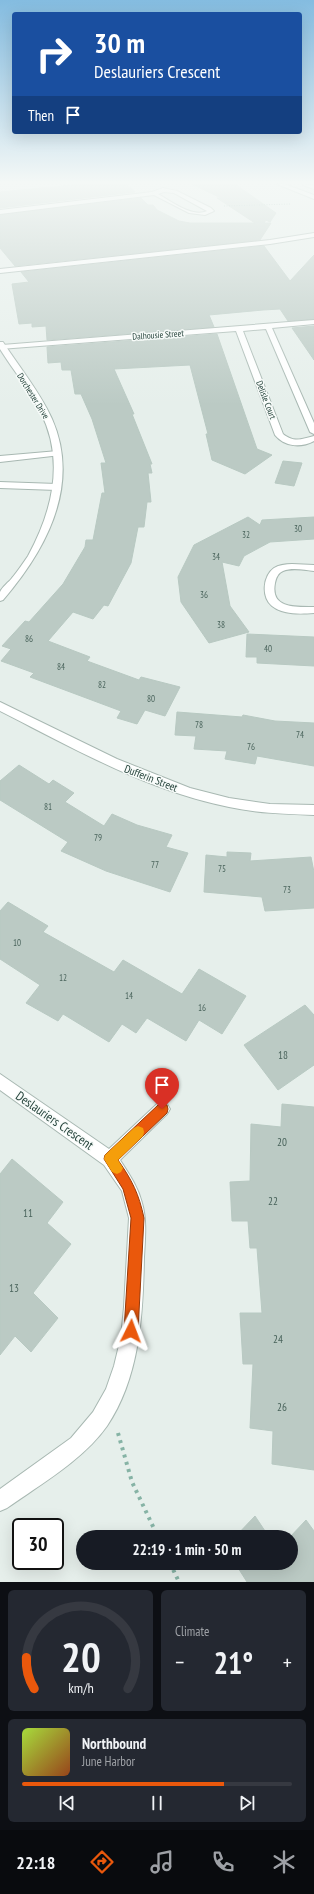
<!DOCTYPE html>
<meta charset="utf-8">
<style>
:root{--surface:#171b24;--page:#242831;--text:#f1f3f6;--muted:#9ea1a6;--line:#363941;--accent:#ea580c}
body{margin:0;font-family:"PT Sans Narrow",sans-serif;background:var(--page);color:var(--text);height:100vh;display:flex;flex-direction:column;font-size:15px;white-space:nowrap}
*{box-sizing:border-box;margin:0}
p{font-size:13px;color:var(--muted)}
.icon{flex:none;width:22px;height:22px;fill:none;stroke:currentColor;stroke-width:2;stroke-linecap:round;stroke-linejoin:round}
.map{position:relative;height:1582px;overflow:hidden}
.side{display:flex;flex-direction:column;gap:8px;padding:8px;background:#0d0f14;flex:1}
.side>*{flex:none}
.banner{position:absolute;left:12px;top:12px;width:290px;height:122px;border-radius:4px;box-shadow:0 4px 16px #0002;background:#1a4fa0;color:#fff;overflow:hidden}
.speed{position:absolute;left:12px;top:1518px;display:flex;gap:8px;font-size:20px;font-weight:700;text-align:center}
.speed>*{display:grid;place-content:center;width:52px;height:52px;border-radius:50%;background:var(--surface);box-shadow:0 4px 16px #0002;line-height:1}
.speed .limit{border:2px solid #111;border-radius:6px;background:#fff;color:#111}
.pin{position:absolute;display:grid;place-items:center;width:34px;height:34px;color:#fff;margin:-41px -17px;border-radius:50% 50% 50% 0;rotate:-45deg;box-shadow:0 0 4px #0007}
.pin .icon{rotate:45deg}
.me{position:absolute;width:44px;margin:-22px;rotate:3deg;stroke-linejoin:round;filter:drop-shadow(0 0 3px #0008)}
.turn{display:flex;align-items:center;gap:14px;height:84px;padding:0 16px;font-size:18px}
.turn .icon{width:52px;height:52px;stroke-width:2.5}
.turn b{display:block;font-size:28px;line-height:34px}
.then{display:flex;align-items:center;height:38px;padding:0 16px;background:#0003;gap:8px;font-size:15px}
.big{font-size:30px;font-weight:600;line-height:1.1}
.side .tile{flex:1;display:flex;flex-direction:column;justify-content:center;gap:6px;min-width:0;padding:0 14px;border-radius:6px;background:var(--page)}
.side .dial{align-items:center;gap:0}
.dial svg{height:104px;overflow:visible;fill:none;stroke:var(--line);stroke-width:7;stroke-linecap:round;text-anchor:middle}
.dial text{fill:var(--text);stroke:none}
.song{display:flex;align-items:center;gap:12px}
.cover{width:48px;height:48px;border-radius:6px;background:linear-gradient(135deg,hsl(80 70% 55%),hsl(20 70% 35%))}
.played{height:4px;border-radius:2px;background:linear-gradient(90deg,var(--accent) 75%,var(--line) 75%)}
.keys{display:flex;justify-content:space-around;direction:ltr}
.heat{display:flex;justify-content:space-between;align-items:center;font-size:22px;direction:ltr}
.side .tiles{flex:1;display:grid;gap:8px;grid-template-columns:1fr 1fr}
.tile:last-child{grid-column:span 2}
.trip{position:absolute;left:76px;top:1530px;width:222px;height:40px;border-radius:20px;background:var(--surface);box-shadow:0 4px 16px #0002;font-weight:600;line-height:40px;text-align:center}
.menu{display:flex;height:64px;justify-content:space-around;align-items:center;background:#090b0e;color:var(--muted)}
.menu .icon{width:28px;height:28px}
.menu .current{color:var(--accent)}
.menu b{font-size:18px;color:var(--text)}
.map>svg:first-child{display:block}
.building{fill:#bbcac4;stroke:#b8c9c2}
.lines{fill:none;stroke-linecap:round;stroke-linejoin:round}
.minor-casing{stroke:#a8b8b2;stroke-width:2}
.tertiary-casing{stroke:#a8b8b2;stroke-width:2}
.secondary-casing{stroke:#a4bbb3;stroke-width:2}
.path-far1{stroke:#86b3a5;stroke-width:1;stroke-dasharray:1 1.5;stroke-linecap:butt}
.path{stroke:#86b3a5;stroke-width:4;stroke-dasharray:3 4.5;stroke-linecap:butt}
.minor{fill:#fff;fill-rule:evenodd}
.tertiary{fill:#fff;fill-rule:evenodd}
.secondary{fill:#fff;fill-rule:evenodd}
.route{fill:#ea580c;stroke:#983908}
.slow{fill:#f59e0b}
.labels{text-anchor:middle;stroke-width:3;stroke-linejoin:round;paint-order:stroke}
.far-street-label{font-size:9px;fill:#24423a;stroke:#f7fbf9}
.number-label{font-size:9px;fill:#4a645c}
.street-label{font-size:11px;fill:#24423a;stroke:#f7fbf9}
.near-number-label{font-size:11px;fill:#4a645c}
.near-street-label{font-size:13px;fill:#24423a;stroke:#f7fbf9}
</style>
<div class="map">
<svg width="314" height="1582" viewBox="0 0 314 1582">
<rect width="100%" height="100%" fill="#e6efeb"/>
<path class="building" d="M83,184h43l9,8 -135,16v-16z
M192,184h43l41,29 -6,9 -4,-2 -2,3h7l-11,17 -245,26 -15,-18v-33l141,-17 7,7h5l4,5 22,11 11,2h65l-38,-25h4z
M264,246l26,35 24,-26v64l-26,2 -8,-12 -17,1 -54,5 5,12 -167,13 -1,-14 -14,1v-4l-13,1 -7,-40 17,-2 -8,-10z
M314,326v34l-22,-32z
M217,334l40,115 15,6 -27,19 -33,-14 -6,-26h2l-18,-69 -76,4 20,45h-2l20,50h-2l2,9h-4l3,29h-4l-3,25h-6l-7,36 -23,43 -4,-1 -11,14 -20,-7 -25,29 42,16 -3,4 52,19 2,-3 39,10 -15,29 -20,-6 -8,14 -20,-6 4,-7 -91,-34 4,-4 -33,-12 10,-12 -9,-3 23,-25 4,1 34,-38 22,-37 1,-7h7l9,-47h3l-4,-30h5l-14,-44 -11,-25h-6l-4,-24h-9l-1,-8 -13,1 -1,-16z
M283,461l19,2 -8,23 -19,-3z
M248,517l12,8 2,-5 52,-3v22l-44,3 -26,14 -5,10 -17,-4 8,44 19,26 -40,11 -28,-41 -3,-25 16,-32z
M247,634l67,3v29l-57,-3v-6h-11z
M177,712l65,5 1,-2 32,6 39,2v43l-57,-10 -2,8 -30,-5 2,-8 -33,-2 2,-13 -21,-1z
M19,765l30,19 4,-4 21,13 -9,9 39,24 8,-12 25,11 35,10 -6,12 22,6 -18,39 -64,-21 -45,-20 7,-9 -68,-42v-19z
M227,852l24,1 -1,8 61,-4 3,15v36l-49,3 -3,-14 -58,-5 2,-37 21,2z
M8,902l40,24 -5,6 71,40 9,-12 59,34 17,-25 47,27 -24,38 -23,-14 -13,21 -39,-23 -11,15 -14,-9 -13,18 -46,-28 -5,7 -32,-18 14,-18 -40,-26v-48z
M305,1005l9,10v50l-36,25 -34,-45z
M282,1104l32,3v363l-42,-6 1,-33 -23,-3 3,-64h-10l-3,-51h22l-5,-65h-7l-2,-27h-16l-2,-39 20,-1 1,-57 30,3z
M12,1159l51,43 -16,21 24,21 -38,49 25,25 -27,34 -16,-16 -15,19v-181z
M255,1516l14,21h-34z
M306,1520l8,11v51h-67l-12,-19h56l-1,-26z"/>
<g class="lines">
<g class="minor-casing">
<path id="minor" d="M163,188l14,3 34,17 3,3 -9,4 -16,-2 -35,-18 -154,19v-4l152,-18zM164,192l10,1 33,18c-15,7 -36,-10 -49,-17z
M314,320v4l-42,4 42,95v11l-4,-2 -44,-103 -23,2 40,103c11,9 19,5 31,2v5c-13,7 -29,6 -39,-6l-39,-104 -236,18v-4h2z
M58,451h3v4l-61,7v-6z
M0,482l57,2 4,3 -4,3 -57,-2z
M292,564l22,1v6c-9,-1 -22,-4 -31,0 -5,2 -7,7 -8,12 -5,26 21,24 39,24v6c-13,1 -31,2 -42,-7 -11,-9 -9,-30 2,-38 5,-3 12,-4 18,-4z
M0,1074l109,75 48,-45 5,-3 5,3 3,5 -3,5 -47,46c9,14 18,27 22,43 5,17 3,36 2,54 -1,57 -4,120 -37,169 -24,34 -66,58 -100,82l-7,3v-22l71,-51 22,-26 13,-23 8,-23 7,-29 3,-30 5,-89 -7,-27 -18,-26 -104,-75z"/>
</g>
<g class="tertiary-casing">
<path id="tertiary" d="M314,233v4l-44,7 -270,29v-4l270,-29z
M0,342h3c17,26 37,50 49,77 29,66 -6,131 -49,181l-3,1c0,-2 0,-7 0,-9 2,-5 9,-10 12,-14 6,-7 11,-15 16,-22 25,-46 37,-97 12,-145 -11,-22 -27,-41 -40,-62z
M0,702l117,57 73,29 39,10 41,6 44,1v10c-29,-1 -57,-2 -85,-8 -81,-16 -156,-59 -229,-96z"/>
</g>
<g class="secondary-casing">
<path id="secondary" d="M277,184h7l30,11v4z
M302,184l12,1v4l-11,-4z"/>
</g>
<path class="path-far1" d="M224,206l67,-2"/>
<path class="path" d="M118,1433l14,49 26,55
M170,1563l9,19"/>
<use href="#minor" class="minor"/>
<use href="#tertiary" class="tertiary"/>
<use href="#secondary" class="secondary"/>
</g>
<linearGradient id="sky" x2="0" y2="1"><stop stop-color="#84bce0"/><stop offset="0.45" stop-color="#f4f8f6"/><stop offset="1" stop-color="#f4f8f6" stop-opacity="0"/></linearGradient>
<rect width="314" height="405" fill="url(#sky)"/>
<path class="route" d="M162,1103l5,2 1,4 -1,4 -49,47c14,20 21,34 26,58l-6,113 -2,5 -5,2 -5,-2 -2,-5 7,-113 -8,-29 -19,-30 1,-4 53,-50z"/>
<path class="slow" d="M138,1126l5,2 1,4 -1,4 -25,24 5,8 -2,4 -4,2 -5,-2 -8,-13 1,-4 29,-27z"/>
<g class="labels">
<g class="far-street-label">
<text transform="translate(158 335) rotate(-4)" y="3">Dalhousie Street</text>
<text transform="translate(33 396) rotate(58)" y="3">Dorchester Drive</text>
<text transform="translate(266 400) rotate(69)" y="3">Delisle Court</text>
</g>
<g class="number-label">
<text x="298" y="532">30</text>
<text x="246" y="538">32</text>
<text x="216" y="560">34</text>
<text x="204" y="598">36</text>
<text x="221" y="628">38</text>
<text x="29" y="642">86</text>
<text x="268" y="652">40</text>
<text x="61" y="670">84</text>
<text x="102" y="688">82</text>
<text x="151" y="702">80</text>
<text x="199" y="728">78</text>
<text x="300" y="738">74</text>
<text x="251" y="750">76</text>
<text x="48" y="810">81</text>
<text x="98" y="841">79</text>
<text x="155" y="868">77</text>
<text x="222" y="872">75</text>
<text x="287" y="893">73</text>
<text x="17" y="946">10</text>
<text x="63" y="981">12</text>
<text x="129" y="999">14</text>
<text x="202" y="1011">16</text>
</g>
<g class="street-label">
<text transform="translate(151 778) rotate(21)" y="4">Dufferin Street</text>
</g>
<g class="near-number-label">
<text x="283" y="1059">18</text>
<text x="282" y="1146">20</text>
<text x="273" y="1205">22</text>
<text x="28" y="1217">11</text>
<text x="14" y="1292">13</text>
<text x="278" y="1343">24</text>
<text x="282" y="1411">26</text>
</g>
<g class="near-street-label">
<text transform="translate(55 1120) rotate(35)" y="5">Deslauriers Crescent</text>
</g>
</g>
</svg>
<div class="speed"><div class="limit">30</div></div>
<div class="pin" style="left:162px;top:1109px;background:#d93025"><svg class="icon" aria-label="arrive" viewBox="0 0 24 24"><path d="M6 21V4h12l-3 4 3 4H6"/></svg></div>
<svg class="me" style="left:131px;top:1331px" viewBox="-20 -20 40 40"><path d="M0-17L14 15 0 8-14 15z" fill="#ea580c" stroke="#fff" stroke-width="4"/></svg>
<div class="trip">22:19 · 1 min · 50 m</div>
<div class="banner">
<div class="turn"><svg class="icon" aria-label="right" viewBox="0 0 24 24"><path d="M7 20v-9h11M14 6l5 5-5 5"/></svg><div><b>30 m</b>Deslauriers Crescent</div></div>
<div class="then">Then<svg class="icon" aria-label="arrive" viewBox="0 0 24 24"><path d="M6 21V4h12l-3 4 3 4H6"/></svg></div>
</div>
</div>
<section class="side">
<div class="tiles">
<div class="tile dial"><svg viewBox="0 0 100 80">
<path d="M14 69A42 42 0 1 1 86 69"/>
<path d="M14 69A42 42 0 0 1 8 45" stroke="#ea580c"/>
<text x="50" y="56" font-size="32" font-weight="700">20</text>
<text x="50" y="72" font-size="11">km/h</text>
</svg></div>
<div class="tile"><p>Climate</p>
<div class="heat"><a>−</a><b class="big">21°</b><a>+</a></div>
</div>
<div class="tile">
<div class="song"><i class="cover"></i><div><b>Northbound</b><p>June Harbor</p></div></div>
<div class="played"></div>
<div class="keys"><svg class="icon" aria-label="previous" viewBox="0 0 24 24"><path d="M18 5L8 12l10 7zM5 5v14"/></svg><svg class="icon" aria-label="pause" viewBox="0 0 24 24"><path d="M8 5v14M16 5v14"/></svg><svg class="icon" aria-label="next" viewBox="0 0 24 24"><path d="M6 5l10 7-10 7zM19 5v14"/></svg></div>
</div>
</div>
</section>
<nav class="menu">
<b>22:18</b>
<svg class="icon current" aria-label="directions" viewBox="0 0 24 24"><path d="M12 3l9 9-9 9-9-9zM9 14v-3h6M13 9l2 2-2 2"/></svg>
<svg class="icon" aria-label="music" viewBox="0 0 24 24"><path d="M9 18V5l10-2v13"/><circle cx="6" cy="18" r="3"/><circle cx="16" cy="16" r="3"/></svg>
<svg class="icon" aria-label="phone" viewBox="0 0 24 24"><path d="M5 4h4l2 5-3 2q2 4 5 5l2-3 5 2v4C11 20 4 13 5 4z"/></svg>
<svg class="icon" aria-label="climate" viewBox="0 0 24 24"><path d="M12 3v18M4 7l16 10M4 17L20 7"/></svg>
</nav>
